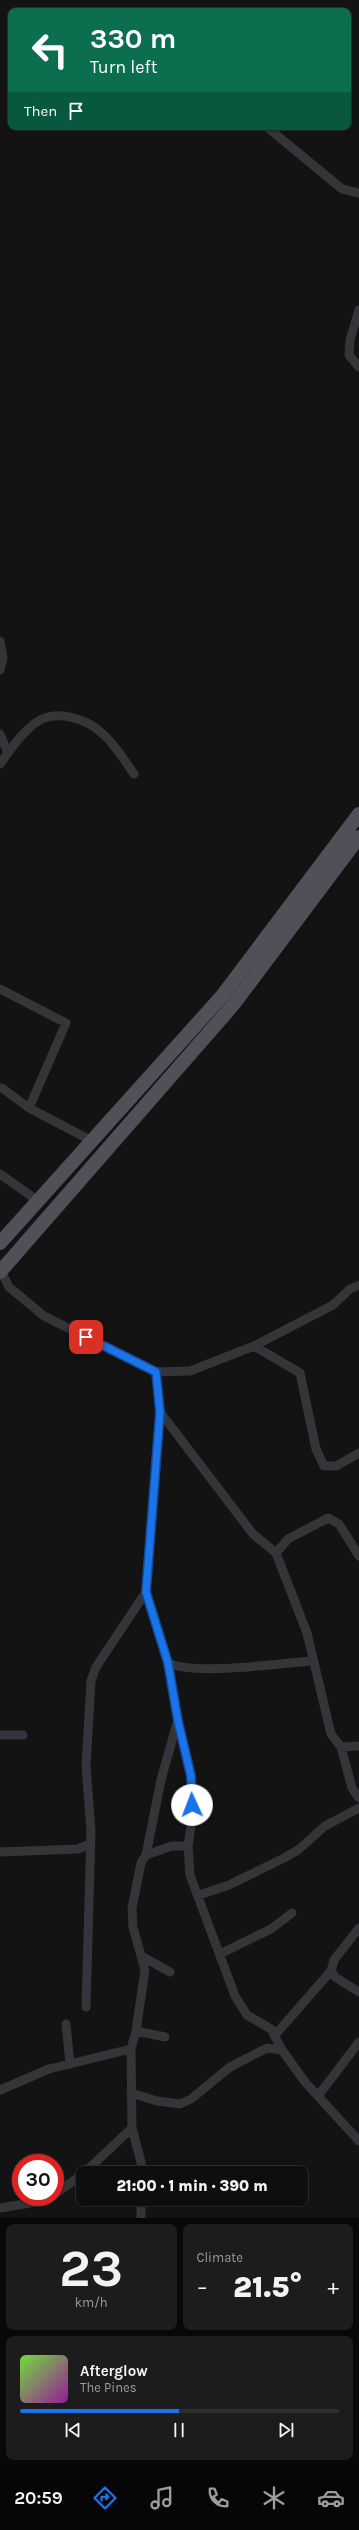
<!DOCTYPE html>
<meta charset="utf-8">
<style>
:root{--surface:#0e0e0f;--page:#1c1c1d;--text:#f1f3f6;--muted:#9b9c9e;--line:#2e2e2f;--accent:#1a73e8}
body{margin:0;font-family:Karla,sans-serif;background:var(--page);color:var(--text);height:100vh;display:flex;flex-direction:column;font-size:15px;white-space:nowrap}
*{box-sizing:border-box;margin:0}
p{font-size:13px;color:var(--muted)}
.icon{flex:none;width:22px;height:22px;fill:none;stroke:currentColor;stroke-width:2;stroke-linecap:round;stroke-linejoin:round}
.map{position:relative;height:2218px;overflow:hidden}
.sheet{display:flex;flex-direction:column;gap:6px;padding:6px;background:#080808;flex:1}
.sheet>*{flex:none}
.hud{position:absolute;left:8px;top:8px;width:343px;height:122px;border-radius:8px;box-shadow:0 1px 3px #0004,0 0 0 1px var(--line);background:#0b6e4f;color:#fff;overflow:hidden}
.speed{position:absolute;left:12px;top:2154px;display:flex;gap:8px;font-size:20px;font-weight:700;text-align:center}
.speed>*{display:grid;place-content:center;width:52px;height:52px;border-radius:50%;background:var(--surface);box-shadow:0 1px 3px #0004,0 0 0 1px var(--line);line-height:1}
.speed .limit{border:6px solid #d22;background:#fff;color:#111}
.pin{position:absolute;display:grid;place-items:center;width:34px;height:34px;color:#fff;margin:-17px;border-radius:8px;box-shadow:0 2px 6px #0006}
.me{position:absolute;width:44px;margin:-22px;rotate:358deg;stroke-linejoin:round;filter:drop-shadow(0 0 3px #0008)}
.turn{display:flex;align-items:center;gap:14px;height:84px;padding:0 16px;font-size:18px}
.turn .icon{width:52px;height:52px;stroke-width:2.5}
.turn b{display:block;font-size:28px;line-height:34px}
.then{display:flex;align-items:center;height:38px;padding:0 16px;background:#0003;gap:8px;font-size:15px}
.big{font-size:30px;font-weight:800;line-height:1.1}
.sheet .widget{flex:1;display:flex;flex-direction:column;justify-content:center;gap:6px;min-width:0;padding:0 14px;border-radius:8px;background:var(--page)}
.sheet .dial{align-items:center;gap:0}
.dial b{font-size:52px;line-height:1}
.song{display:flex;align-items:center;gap:12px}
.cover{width:48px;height:48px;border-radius:6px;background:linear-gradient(135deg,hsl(100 70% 55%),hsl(300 70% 35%))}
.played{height:4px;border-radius:2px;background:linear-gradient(90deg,var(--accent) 50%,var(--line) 50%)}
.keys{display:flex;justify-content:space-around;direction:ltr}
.heat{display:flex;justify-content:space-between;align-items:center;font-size:22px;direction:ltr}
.sheet .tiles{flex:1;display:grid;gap:6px;grid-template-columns:1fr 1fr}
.widget:last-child{grid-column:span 2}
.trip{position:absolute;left:76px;top:2166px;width:232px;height:40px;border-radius:8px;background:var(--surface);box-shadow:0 1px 3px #0004,0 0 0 1px var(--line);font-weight:800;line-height:40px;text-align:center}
.menu{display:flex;height:64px;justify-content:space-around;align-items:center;background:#060606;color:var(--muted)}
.menu .icon{width:28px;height:28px}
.menu .current{color:var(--accent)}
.menu b{font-size:18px;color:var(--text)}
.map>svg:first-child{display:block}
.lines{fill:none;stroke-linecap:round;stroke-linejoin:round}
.street{stroke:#343439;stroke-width:9}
.primary{stroke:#505158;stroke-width:14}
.route-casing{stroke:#114b97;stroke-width:10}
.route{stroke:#1a73e8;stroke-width:7}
</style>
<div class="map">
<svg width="359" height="2218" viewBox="0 0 359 2218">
<rect width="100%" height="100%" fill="#131314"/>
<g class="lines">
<path class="street" d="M267,127l75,62 17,4
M359,310l-9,30 -1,15 10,12
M0,641l3,17 -3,12
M0,734l8,19
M0,764c10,-14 20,-29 34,-40 20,-16 53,-6 70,11 12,11 21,26 30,39
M0,989l66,34 -37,85
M2,1088l27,20 63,33
M0,1174l38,27
M1,1271l8,16 35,29 112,56 4,40 -14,180 22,71 10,58 13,55 1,44 -4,26 2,29 45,121 12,19 24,14 11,21 23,32 54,59
M254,1346l46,27 16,76 8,17h12l23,-13
M156,1372l34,-1 64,-25 79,-41 17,-16 9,-4
M160,1412l93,122 23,19 31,80 24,101 10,13 11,41 7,10
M276,1553l12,-14 40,-21 11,6 20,32
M168,1663c28,13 110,0 145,-2
M0,1735h23
M341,1747l18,-1
M0,1852l78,-3 12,-5
M146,1855l26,-9h16
M199,1895l30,-10 55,-27 14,-8 27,-24 34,-18
M220,1954l51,-25 21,-16
M143,1957l27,15
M331,1971l4,6 24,15
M86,2007l5,-176 -5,-65 5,-85 5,-14 50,-75
M66,2024l4,40
M136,2031l29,6
M275,2035l56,-64 3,-11 25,-32
M0,2090l49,-21 82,-20
M131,2093l26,8 23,3 11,-5 39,-32 37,-19 15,2
M318,2096l41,-54
M84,2173l48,-45
M141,2173v-11l-9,-34 -1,-79 5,-18 9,-61 -12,-43 -1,-19 9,-45 5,-8 15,-75 16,-57
M55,2194l28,-20
M0,2208l42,-7 9,-4
M141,2218v-19"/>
<path class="primary" d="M0,1243l222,-247 137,-182
M0,1272l233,-267 126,-168"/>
</g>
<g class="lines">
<g class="route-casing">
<path id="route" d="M86,1337l70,35 4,40 -14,180 22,71 10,58 13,55 1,29"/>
</g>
<use href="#route" class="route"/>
</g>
</svg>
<div class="speed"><div class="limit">30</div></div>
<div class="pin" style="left:86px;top:1337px;background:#d93025"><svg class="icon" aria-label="arrive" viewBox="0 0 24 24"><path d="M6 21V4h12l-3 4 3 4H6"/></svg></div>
<svg class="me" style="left:192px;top:1805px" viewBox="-20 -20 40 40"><circle r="19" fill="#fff"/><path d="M0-13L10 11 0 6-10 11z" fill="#1a73e8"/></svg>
<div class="trip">21:00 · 1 min · 390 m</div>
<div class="hud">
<div class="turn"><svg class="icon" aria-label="left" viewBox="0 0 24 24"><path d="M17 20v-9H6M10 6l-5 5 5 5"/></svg><div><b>330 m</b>Turn left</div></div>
<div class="then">Then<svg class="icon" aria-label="arrive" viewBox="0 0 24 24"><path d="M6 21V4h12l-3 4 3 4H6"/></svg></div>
</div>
</div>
<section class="sheet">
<div class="tiles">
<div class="widget dial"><b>23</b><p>km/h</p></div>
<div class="widget"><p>Climate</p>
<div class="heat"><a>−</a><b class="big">21.5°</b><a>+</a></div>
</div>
<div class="widget">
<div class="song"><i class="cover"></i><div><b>Afterglow</b><p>The Pines</p></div></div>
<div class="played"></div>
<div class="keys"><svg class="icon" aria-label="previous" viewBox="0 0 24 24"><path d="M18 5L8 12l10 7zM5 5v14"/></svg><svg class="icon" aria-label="pause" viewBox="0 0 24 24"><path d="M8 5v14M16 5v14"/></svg><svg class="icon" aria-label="next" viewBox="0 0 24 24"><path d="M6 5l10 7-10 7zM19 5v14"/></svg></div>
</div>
</div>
</section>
<nav class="menu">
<b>20:59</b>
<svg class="icon current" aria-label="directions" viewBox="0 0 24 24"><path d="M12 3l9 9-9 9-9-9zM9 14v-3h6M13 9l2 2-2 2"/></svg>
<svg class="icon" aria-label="music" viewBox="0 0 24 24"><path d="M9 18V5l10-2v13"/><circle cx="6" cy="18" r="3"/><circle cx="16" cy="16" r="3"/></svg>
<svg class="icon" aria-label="phone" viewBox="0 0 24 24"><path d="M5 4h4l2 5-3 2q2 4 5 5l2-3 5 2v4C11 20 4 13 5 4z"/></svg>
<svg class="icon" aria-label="climate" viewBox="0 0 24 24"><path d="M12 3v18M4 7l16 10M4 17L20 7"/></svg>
<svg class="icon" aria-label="car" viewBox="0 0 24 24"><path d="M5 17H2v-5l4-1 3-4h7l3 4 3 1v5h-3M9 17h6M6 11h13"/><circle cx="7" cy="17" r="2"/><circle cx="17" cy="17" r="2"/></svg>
</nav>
